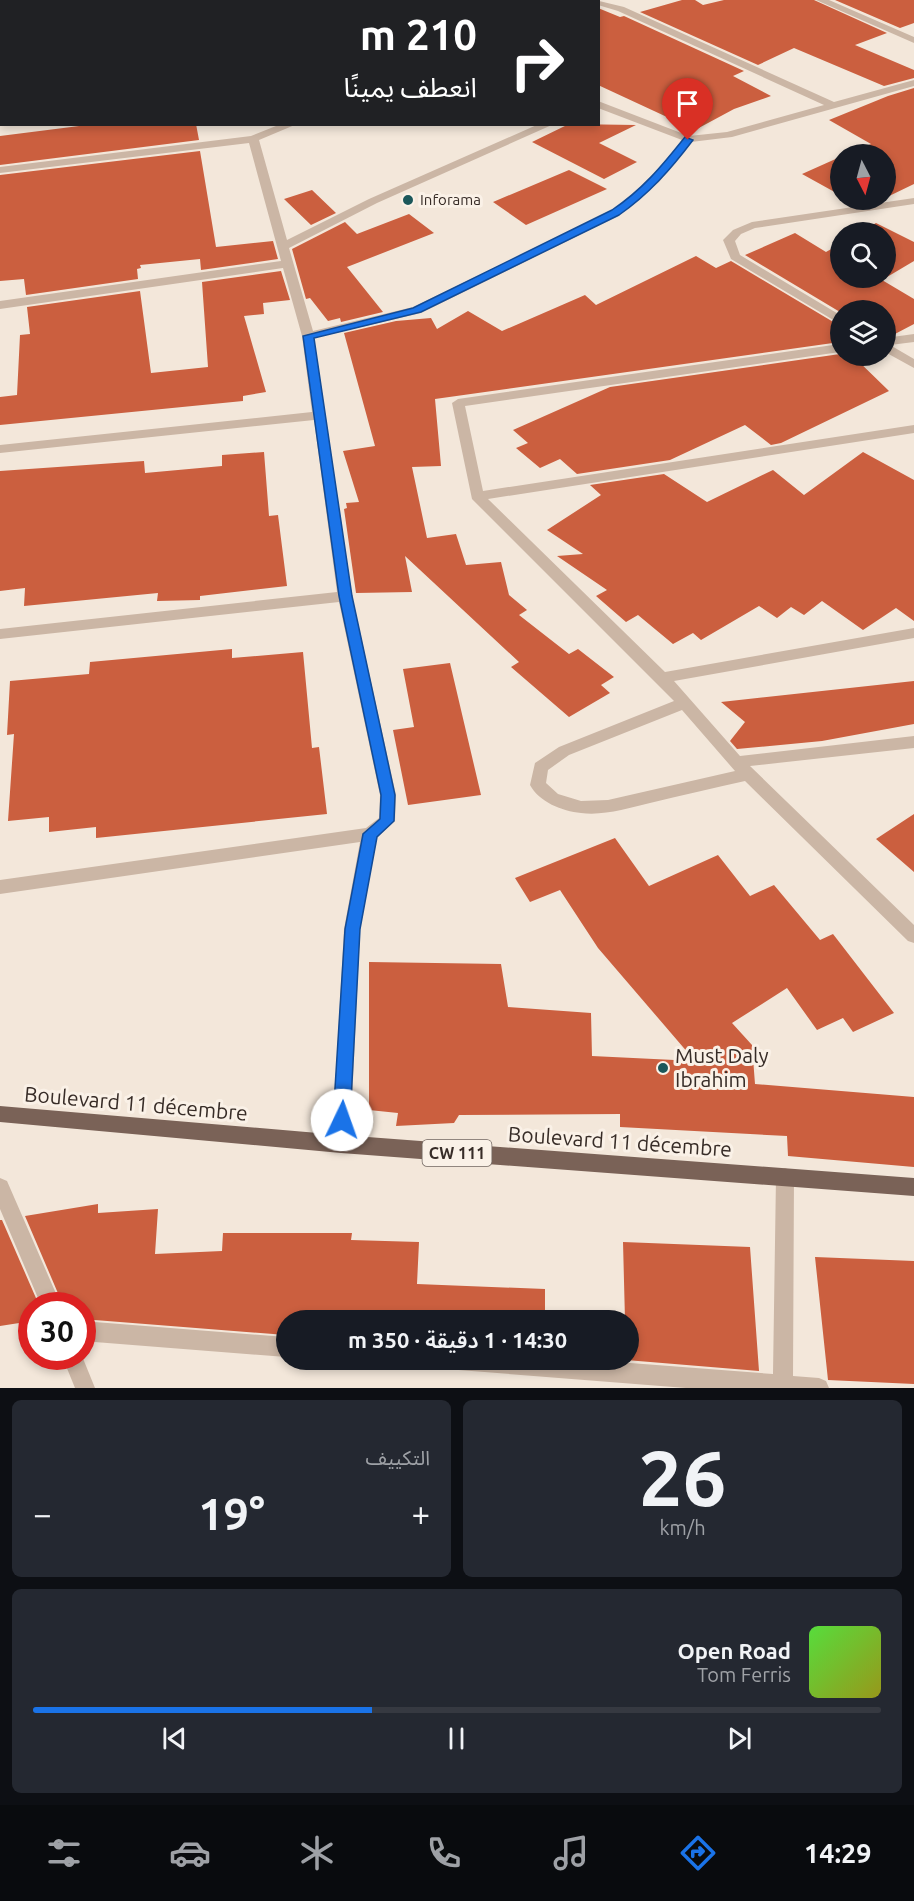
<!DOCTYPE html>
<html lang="ar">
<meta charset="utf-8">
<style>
:root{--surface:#171b24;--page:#242831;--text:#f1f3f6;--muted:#9ea1a6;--line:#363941;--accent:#1a73e8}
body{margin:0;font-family:Ubuntu,"Noto Sans Arabic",sans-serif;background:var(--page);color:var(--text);direction:rtl;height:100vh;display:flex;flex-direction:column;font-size:22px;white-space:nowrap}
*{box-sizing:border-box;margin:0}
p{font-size:20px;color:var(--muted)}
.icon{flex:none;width:33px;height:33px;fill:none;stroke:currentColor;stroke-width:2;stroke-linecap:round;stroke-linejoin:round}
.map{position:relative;height:1388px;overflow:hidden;direction:ltr}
.drawer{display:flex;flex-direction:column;gap:12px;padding:12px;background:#0d0f14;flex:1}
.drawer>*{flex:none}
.banner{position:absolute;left:0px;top:0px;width:600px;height:126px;box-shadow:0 3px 9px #0003;direction:rtl;background:#202124;color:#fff;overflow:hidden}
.needle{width:39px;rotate:174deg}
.tools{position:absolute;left:830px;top:144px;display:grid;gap:12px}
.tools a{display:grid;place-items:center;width:66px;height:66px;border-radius:50%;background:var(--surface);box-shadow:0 3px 9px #0003;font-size:30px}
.speed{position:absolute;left:18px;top:1292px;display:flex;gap:12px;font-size:30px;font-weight:700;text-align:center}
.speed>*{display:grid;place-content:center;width:78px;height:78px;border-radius:50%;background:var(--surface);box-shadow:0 3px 9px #0003;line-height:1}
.speed .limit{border:9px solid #d22;background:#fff;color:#111}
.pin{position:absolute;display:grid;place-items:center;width:51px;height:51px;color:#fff;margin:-62px -26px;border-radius:50% 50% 50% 0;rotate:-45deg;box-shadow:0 0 6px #0007}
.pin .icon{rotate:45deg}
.me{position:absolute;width:66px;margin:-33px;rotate:3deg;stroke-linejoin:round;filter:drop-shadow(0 0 4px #0008)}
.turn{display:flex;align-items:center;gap:21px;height:126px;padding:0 24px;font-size:27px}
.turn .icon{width:78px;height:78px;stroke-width:2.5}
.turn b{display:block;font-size:42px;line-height:51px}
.big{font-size:45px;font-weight:600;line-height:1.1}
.drawer .tile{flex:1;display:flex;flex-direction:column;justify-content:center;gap:9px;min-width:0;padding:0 21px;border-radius:9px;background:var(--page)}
.drawer .dial{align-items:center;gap:0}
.dial b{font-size:78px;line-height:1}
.song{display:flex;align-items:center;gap:18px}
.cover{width:72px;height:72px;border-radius:9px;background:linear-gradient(135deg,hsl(110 70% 55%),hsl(60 70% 35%))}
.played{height:6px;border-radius:3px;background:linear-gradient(90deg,var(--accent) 40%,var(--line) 40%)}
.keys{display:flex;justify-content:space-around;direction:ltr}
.heat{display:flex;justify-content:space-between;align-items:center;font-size:33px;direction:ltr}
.drawer .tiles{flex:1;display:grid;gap:12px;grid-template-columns:1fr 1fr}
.tile:last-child{grid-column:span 2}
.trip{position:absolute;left:276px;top:1310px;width:363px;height:60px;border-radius:30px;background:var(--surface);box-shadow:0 3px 9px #0003;font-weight:600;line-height:60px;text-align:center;direction:rtl}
.menu{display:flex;height:96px;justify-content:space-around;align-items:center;background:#090b0e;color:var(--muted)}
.menu .icon{width:42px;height:42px}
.menu .current{color:var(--accent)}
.menu b{font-size:27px;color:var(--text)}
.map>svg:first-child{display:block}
.building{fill:#cb5f3f}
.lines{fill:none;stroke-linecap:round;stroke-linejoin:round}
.minor{fill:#cbb6a5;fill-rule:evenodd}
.primary{fill:#7a6257;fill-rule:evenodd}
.route{fill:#1a73e8;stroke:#114b97;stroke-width:1.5}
.poi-dot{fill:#1b575a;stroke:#faf1e7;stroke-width:2}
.labels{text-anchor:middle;stroke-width:6;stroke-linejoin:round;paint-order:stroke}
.far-poi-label{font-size:15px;fill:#372c27;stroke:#faf1e7;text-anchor:start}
.shield{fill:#faf1e7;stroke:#726761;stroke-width:1.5}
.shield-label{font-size:16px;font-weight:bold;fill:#372c27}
.near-poi-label{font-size:21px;fill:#372c27;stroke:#faf1e7;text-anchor:start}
.near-street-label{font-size:21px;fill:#372c27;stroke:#faf1e7}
</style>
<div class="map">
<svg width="914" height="1388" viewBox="0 0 914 1388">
<rect width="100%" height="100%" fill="#f3e7da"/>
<path class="building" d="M682,0h13l8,5 21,-5h90l73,33 -32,12 59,25v8l-30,8 -90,-38 -36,17 -118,-53z
M835,0h79v23l-14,5z
M598,8l22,9 4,-1 120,55 -11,5 38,20 -37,13 -39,21 -97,-45z
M914,88v96l-29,14v-44h-38l24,-10 -42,-24 59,-24z
M95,124h101l3,16 -199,25v-29z
M569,124l67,1 -37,18 38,19 -33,17 -72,-37z
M200,151l16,96 57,-6 5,18 -77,11 -1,-11 -60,6 1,3 -4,1 1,10 -112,16 -2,-16 -24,2v-106z
M840,157v38l-38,-21z
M569,170l38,19 -81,36 -33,-23z
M312,190l24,23 -25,12 -27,-26z
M409,214l25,19 -87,34 36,45 -42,10 -1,-4 -12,3 -18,-23 -4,1 -14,-50 53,-27 12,12z
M876,223l38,19v19l-32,19 32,19v25l-21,11 -8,1v-26l-45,2 -95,-57 50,-22 31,19 14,-8v34h45v-46h-25z
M696,256l20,12 15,-7 109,65v16l-405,57 6,67 -29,1 15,71 29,-4 10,31 35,-3 8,33 18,15 -8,5 50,39 9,-5 36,28 -13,8 9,8 -41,24 -58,-50 8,-5 -114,-106 7,36 -56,1 -12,-84 3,-1 -1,-5 13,-1 -16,-51 32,-5 -31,-113 52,-12 35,-3 6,11 31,-18 34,20 83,-36 11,10z
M281,271l9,29 -27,3 1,11 -20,2 22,76 -23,4v5l-243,24v-28l17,-2 3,-60 10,-1 -3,-27 113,-16 11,82 57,-6 -6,-85z
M840,354l13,2 36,35 -108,52 -10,2 -26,-20 -75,35 -93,14 -17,-15 -20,9 -24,-20 12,-5 -15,-13 97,-43z
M264,452l5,64 9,-1 9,71 -87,10v4l-43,1 1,-8 -134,13 1,-18 -25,3v-120l144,-10 1,12 77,-7v-11z
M863,452l51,28v141l-18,-13 -33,22 -41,-29 -18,14 -13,-8 -14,11 -18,-12 -58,34 -8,-7 -20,11 -35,-29 -12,7 -30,-26 11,-6 -50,-34 26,-2 -36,-24 54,-35 -11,-10 74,-11 43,28 66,-32 31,25z
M232,649v9l71,-6 9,96 7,-1 8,67 -231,24v-11l-47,5v-15l-41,4 6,-87 -7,1 3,-54 79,-7 1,-12z
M450,663l31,132 -73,10 -15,-75 21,-3 -11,-58z
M914,681v43l-92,17 -85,8 -7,-8 15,-19 -24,-20z
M914,814v58l-38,-33z
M615,838l34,48 69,-31 32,41 24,-11 46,55 13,-6 61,79 -41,19 -10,-14 -26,12 -30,-42 -55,35 20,22 3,39 159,13v70l-126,-11 -1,-20 -167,-9v-13l-161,1 -5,8 -58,3 2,-13 -29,-3v-148l132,2 7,43 83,6 1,43 103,5 -97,-113 -38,-58 -30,12 -15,-24z
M98,1204v9l60,-4 -3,45 67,-3 1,-18h129l-1,7 68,2 -2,42 128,5v31h-259v15l-204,-16v-14h-19l-38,-89z
M0,1220h2l37,85h-7v16l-32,5z
M623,1242l127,5 9,124 -133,-11 2,-1v-39h-3z
M815,1257l99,4v123l-86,-4z
M414,1359v9l-64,-1 1,-7 -49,-1z"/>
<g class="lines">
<path class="minor" d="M595,0l29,7 210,95 80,-22v6l-182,51 -41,5 -32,40 -39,33 -199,98 -107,25 38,258 44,199 -1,26 -18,16 -17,92 -10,215 -2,6 -7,3 -7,-3 -2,-6 12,-215 16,-87 -360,52v-14l366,-52 13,-10 1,-23 -41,-193 -339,37v-10l337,-37 -23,-172 -314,33v-8l312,-33 -10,-76 -19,-68 -283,41v-8l281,-40 -32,-118 -249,30v-6l251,-31 30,-12h16l-38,16 28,100 82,-41 170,-75h15l-177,79 -88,45 24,83 100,-24 199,-96c27,-21 50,-44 70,-71l-84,-32v-7l91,35 38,-4 97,-27 -206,-94 -20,-6v-3h-4z
M816,0h13l85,37v6z
M914,198v6l-159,24 -14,6 -6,7 5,14 100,60v9l-109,-65 -8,-19 10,-10 19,-8z
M914,334v8l-24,3 24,14v9l-29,-16v-14z
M840,344v8l-375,54 18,85 431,-66v8l-426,66 177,173 249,-44v10l-240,43 66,75 174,-20v12l-164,18 164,159v18l-6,-2 -163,-160c-31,7 -63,14 -95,22 -22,5 -46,13 -69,10 -19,-2 -42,-11 -51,-28l5,-22 24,-16 115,-46 -202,-202 -20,-96 6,-4zM682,710l53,61 -127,29 -27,1 -23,-7 -12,-11 2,-13 21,-15z
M785,1168l7,3 2,6 -1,199 26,2 7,3 3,7h-143l-240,-19 -7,-3 -3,-7h142l195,15 3,-197 2,-6z
M0,1178l7,3 54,124h-20l-41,-96z
M82,1321l204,16v20l-204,-16z
M62,1356h20l13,32h-20z"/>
<path class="primary" d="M0,1106l341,29 573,43v18l-573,-43 -341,-31z"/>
</g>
<path class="route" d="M685,137l8,3c-22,29 -44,54 -74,75l-198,97 -107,26 38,258 43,199 -1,26 -17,16 -17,92 -10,191 -2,6 -6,2 -6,-2 -3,-6 12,-191 18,-95 17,-15 1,-24 -42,-199 -36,-260 110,-28 199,-98c30,-20 50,-44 73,-73z"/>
<g class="poi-dot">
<circle cx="408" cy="200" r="6"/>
<circle cx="663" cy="1068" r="6"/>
</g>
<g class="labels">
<g class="far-poi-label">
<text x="420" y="205">Inforama</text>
</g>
<rect class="shield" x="422.5" y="1140" width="69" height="26" rx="4.5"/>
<g class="shield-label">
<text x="457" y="1159">CW 111</text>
</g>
<g class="near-poi-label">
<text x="675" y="1063">Must Daly<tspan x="675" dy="24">Ibrahim</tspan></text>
</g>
<g class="near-street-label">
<text transform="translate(136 1104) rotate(5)" y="7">Boulevard 11 décembre</text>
<text transform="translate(620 1142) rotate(4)" y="7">Boulevard 11 décembre</text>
</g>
</g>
</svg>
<div class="tools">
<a><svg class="needle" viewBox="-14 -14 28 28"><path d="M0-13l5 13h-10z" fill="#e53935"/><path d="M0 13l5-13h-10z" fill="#9ea1a6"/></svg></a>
<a><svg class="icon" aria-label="search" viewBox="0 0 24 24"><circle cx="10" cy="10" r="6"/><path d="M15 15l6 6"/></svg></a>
<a><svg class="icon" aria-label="layers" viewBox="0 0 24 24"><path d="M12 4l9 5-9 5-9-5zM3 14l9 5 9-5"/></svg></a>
</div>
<div class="speed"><div class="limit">30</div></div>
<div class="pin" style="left:688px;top:140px;background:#d93025"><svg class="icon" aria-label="arrive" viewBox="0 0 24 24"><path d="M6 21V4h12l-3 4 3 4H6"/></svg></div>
<svg class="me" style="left:342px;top:1120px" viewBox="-20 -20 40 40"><circle r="19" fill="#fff"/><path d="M0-13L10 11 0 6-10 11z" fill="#1a73e8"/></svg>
<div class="trip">14:30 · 1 دقيقة · 350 m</div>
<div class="banner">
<div class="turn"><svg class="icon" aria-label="right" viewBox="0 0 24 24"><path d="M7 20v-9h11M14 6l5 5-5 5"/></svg><div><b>210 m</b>انعطف يمينًا</div></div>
</div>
</div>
<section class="drawer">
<div class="tiles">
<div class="tile dial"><b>26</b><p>km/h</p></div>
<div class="tile"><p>التكييف</p>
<div class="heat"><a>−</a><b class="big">19°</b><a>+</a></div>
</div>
<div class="tile">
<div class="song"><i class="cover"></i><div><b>Open Road</b><p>Tom Ferris</p></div></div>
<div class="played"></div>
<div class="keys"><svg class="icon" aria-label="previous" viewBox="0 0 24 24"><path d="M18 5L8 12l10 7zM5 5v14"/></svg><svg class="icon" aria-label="pause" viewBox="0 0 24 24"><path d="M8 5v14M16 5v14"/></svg><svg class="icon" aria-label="next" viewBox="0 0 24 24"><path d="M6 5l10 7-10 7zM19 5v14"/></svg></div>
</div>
</div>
</section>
<nav class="menu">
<b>14:29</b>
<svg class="icon current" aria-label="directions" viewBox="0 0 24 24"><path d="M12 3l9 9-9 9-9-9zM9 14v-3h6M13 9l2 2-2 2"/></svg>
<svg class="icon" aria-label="music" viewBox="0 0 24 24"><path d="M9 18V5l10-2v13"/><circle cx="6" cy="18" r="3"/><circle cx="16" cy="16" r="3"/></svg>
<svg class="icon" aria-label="phone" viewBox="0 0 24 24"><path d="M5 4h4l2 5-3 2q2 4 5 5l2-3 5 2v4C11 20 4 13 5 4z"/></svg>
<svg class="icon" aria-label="climate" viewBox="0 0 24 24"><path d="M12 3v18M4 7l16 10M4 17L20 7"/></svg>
<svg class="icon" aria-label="car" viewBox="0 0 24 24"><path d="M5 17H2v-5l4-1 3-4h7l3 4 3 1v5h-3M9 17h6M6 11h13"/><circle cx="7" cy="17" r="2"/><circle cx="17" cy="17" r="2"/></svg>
<svg class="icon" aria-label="filters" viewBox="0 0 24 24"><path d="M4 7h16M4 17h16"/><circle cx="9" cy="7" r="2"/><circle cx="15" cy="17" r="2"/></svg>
</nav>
